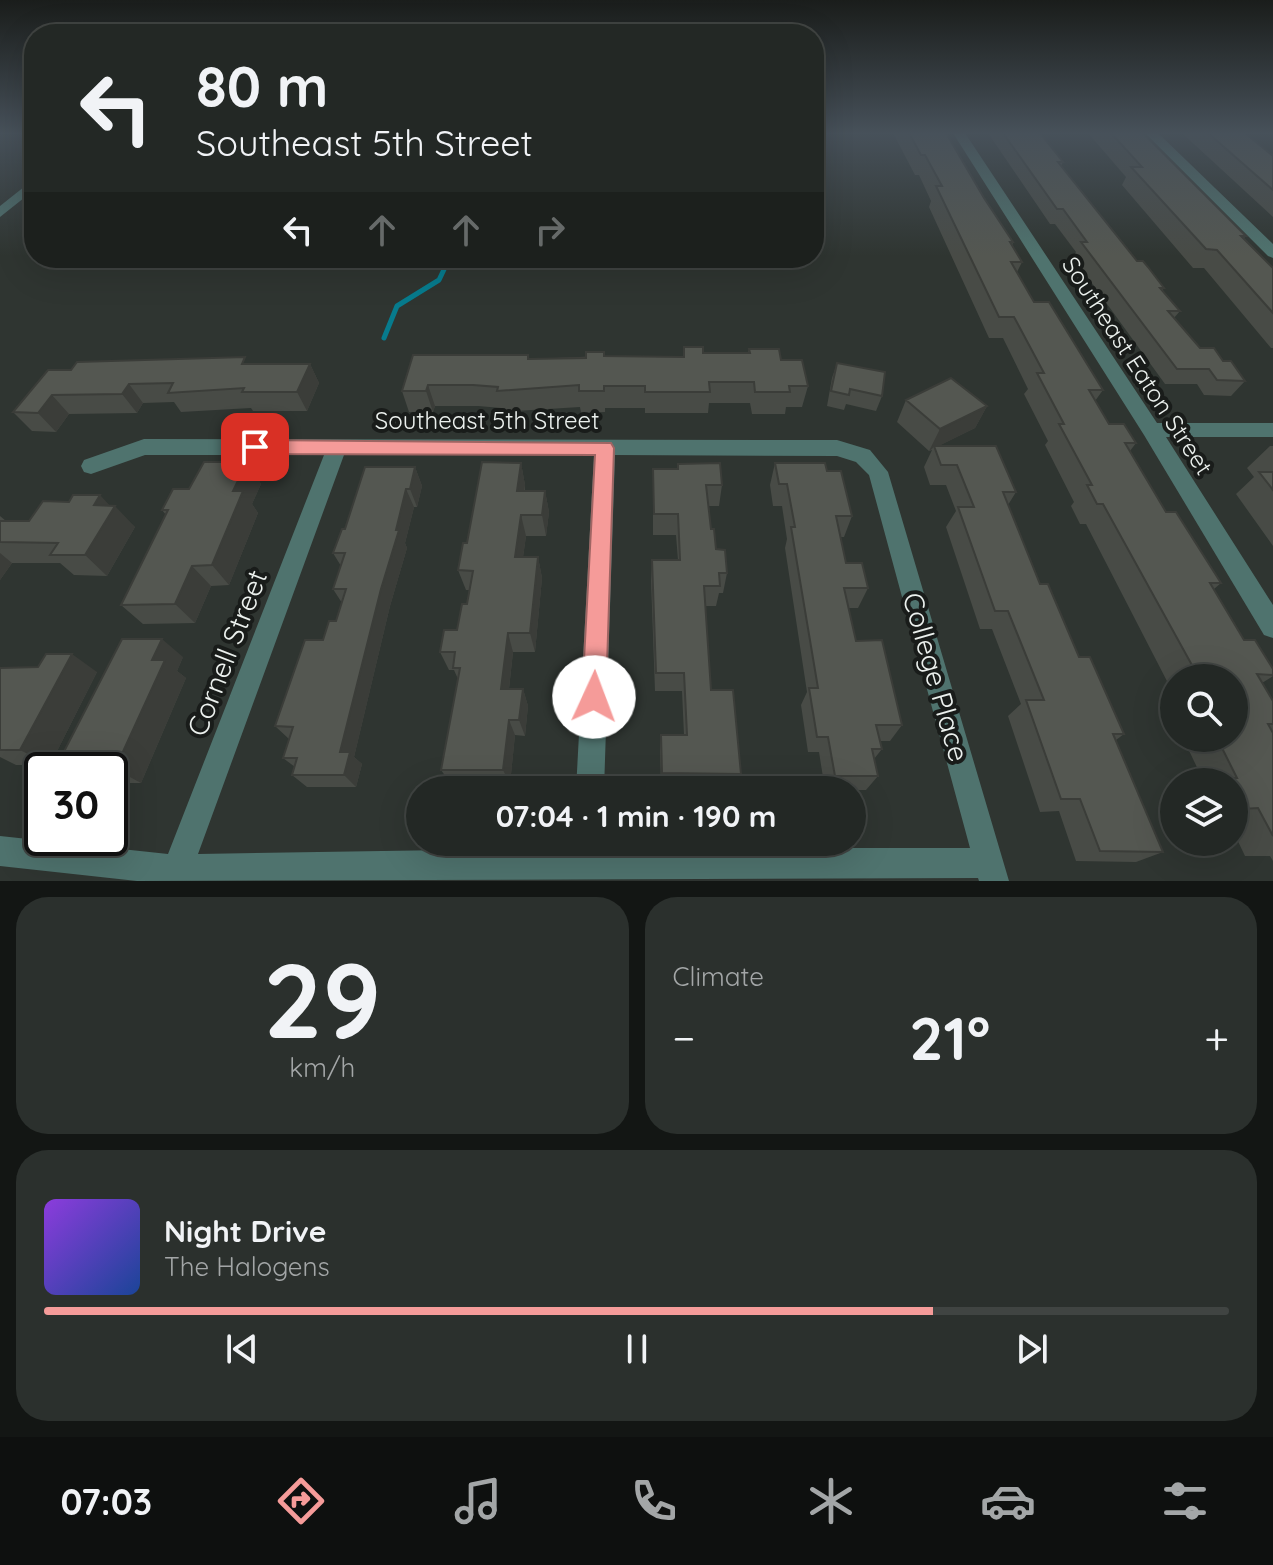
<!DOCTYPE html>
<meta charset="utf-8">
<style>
:root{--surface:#232825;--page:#2b302d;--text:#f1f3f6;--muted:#a3a6a7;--line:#404442;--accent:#f59b99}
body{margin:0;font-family:Quicksand,sans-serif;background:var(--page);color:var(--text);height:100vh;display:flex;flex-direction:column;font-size:30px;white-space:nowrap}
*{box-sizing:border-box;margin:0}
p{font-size:26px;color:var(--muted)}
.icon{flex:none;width:44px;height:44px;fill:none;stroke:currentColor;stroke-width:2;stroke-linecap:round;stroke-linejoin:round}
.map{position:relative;height:881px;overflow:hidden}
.drawer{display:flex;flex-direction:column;gap:16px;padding:16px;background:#131614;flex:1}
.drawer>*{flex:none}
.top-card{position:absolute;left:24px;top:24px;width:800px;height:244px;border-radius:32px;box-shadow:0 8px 32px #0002,0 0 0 2px var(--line);background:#232825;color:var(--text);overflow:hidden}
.controls{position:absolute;left:1160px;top:664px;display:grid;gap:16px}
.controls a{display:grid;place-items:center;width:88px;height:88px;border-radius:50%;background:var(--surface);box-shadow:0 8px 32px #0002,0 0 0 2px var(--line);font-size:40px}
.speed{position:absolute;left:24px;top:752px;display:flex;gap:16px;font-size:40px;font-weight:700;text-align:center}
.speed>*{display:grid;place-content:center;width:104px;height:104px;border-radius:50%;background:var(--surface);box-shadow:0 8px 32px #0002,0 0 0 2px var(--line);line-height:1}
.speed .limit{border:4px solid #111;border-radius:12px;background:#fff;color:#111}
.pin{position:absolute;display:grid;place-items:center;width:68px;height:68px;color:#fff;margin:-34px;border-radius:16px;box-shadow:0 4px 12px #0006}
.me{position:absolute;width:88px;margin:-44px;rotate:2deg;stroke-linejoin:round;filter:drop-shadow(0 0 6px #0008)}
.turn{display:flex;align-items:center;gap:28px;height:168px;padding:0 40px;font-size:36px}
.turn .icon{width:104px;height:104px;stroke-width:2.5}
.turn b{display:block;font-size:56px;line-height:68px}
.lanes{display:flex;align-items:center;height:76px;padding:0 40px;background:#0003;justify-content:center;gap:40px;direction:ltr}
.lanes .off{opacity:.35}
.big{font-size:60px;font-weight:700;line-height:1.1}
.drawer .tile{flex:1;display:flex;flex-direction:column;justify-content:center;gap:12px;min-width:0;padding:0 28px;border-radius:32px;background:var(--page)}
.drawer .dial{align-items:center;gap:0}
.dial b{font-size:104px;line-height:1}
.song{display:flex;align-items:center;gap:24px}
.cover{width:96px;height:96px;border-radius:12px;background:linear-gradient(135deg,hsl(270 70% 55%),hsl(220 70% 35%))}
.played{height:8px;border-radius:4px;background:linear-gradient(90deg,var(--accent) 75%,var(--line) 75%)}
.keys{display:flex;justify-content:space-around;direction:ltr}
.heat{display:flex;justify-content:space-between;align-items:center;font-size:44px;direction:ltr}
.drawer .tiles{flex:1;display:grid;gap:16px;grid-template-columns:1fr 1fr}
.tile:last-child{grid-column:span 2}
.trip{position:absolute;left:406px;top:776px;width:460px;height:80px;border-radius:40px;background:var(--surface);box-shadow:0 8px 32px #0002,0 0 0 2px var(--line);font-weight:700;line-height:80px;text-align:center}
.tab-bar{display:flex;height:128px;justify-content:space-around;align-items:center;background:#0e100f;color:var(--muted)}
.tab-bar .icon{width:56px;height:56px}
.tab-bar .active{color:var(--accent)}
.tab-bar b{font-size:36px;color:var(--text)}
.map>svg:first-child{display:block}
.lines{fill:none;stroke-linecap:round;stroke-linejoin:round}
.stream-far1{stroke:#077b8d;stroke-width:4}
.stream{stroke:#077b8d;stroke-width:5}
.minor{fill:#4f736e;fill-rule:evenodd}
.wall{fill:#484b46}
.shaded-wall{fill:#3b3d39}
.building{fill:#545751;stroke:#3b3d39;stroke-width:2}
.route{fill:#f59b99;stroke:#9f6563;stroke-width:2}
.labels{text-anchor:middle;stroke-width:8;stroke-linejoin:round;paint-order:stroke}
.street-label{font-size:24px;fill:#ecf1ee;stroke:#191c1a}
.near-street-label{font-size:28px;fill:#ecf1ee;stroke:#191c1a}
</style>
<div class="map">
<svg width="1273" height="881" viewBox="0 0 1273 881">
<rect width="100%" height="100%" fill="#2f3531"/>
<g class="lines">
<path class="stream-far1" d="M447,263l2,-5"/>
<path class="stream" d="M384,338l13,-32 42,-26 9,-19"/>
<path class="minor" d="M953,133h12l192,290h116v14h-107l107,168v33l-9,-3 -120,-200z
M1145,133h13l115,111v14l-5,-2z
M34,179v11l-34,27v-11z
M144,439l693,1 33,10 18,22 121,409h-30l-1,-3 -841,3 -137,-15v-30l168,18 156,-399h-179l-54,19 -7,-2 -3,-6 3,-6zM344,455h250l-18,335h28l11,-335 222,1 19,6 13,13 101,373h-368v-6h-30v6l-374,6z"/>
</g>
<path class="wall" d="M893,133h53l38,65 29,44 -1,4 10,16 -5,10 17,30 69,88 -8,11 14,23 27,19 -6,8 36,61 55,71 -7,6 30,51 29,29v7l-11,7 11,18v30h-1l1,2v128l-3,-5h-25l-11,-23v-51h-30l-21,-44h51v-60h-60v42l-13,-27 9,-6 -84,-163h-6l-9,-18 3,-4 -29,-57 3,-4 -24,-47 4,-5 -25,-51h-14l-60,-131 2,-6 -12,-26h-4z
M988,133h52l23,29 -2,4 76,95 27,27 -2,3 18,20 -6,7 26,30 23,13 22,20 -14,15 -27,-1 -7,-11h-32l-92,-127 3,-5 -21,-28h-5z
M1088,133h55l103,103 -2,2 29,30v80h-2l-67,-80h-11l-71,-83 4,-8z
M1182,133h63l28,23v61z
M684,347l19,6h45l1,-4 32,11 27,26 -6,21h-16l-1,7h-33l-2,-11h-41l-1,10h-63v-5h-40v4l-24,1 -1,-6 -78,5 -1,-4 -23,-2h-43l-2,6h-24l-7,-21 126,-36 1,4 75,-3 79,1z
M837,363l45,33 -6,15 -30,-7 -2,6 -17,-4 5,-28z
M249,364h61l9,19 -12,28h-54l-2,-3 -70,4 -7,-10 -31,1 -6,10 -68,1 -13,18 -24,-1 -19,-19 58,-42z
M906,400l81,6 -12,22 -37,18 78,46 -8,13 32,79 39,73 45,77 -8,6 47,112 -27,10 -60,-1 -17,-50 -19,1 -32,-96 13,-12 -29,-75h-12l-34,-102 10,-16 -10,-26h-16l-6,-18 8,-17 -3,1 -32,-29z
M1270,446h3v100l-37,-52 18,-17 -7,-9z
M247,462l14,22 -9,20 6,9 -29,72 -18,1 -16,37 -52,1 -22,-19 45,-90 -4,-5 27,-21z
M521,463l4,22v6h20l4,21 -3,24h-20l-3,21h15l4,21 -7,74h-22l-4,37h14l5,17 -3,30 -10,-1 -5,49h-59l-10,-14 17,-91 -4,-9h-5l-9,-18 17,-22 10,-26 2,-14h-3l-8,-20 9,-27z
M775,463l52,8 25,45 -8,21h-4l6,26 22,25 -10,20h-10l8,33 46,84 -12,16h-10l2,8 -8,10 4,17 -12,14h-41l-6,-38h-11l-7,-47 6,-13 -22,-144 2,-9 -5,-33h-9l-3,-21z
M678,464l44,21 -3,21h-10l2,23 5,20 11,24 -4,20h-4l-3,13h-11l6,84 30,84 -6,14 -74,-1 -1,-37 1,-15h23l-2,-44h-27l-4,-111 1,-20h26l-2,-25h-23v-66h25z
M415,467l7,19 -5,21h-3l-9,36 2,5 -17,58 -36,151 8,7 -6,23h-49l-15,-12 3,-8 -12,-9 6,-19 -14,-13 48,-86 13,-19 6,-18 -9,-14 8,-23 -8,-13 12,-24z
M110,506l25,21 -28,49 -33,-1 -14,-12h-48l-12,17v-64l6,5h23z
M183,657l-6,14 9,7 -45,105h-31v-13l-55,-1z
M0,668l97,4 -47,93h-34l-16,-8z"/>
<path class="shaded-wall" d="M310,364l9,19 -12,28 -10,-19z
M129,384l14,19 -6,10 -15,-19z
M428,385l7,21 -2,6 -7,-21z
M52,395l17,19 -13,18 -18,-19z
M987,406l-12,22 -40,20 -1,-2 -2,3 -3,2 11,-22z
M247,462l14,22 -9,20 6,9 -29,72 -17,-20 21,-74z
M521,463l4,22 -3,27 -5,-21z
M415,467l7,19 -5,21 -7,-18z
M406,489l8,18 -9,36 2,5 -17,58 -36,151 8,7 -6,23 -12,-12 -4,-23z
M545,491l4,21 -3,24 -4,-21z
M100,495l13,14 2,-3 20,21 -28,49 -22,-21 9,-50z
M521,515l5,21 -6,42 -5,-21z
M0,553l12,10 -12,17z
M538,557l4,21 -7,74 -5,-19z
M192,566l19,20 -16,37 -20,-19z
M508,633l5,19 -6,54 -6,-17z
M162,639l21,18 -6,14 9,7 -45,105 -26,-14 37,-109z
M72,654l25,18 -47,93 -30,-15z
M523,689l5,17 -3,30 -6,-16z
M509,720l6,15 -5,49 -7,-14z"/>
<path class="building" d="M909,133h37l38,65 29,44h-3l12,20h-11l23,40h15l54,88h-14l20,34h15l12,19h-11l41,69h10l45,71h-11l34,57h11l18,29v6l-16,-1 16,27v23h-5l5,9v103l-15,-28 -16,1 -8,-16v-11h-5l-3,-4h11l-20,-40h17v-60h-48l-1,-2h13l-95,-172h-6l-10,-19h5l-33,-61h5l-27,-51h7l-30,-56h-15l-63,-131h6l-17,-31h-4z
M1003,133h37l23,29h-5l79,99h6l5,6 16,21h-4l20,23h-12l32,37h14l9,13h8l14,20 -28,-1 -8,-11h-32l-96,-127h6l-24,-33h-6z
M1111,133h32l103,103h-5l32,32v45l-56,-63 -11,-1 -75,-82h11z
M1208,133h37l28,23v34z
M684,347h19v6h47l-1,-4h30l2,11h21l6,26h-19l1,6h-35l-1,-10h-45l1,10h-65v-6h-41v5h-25v-6l-82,6 1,-4 -25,-2h-45l-2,6h-24l11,-36h115v4l58,-1v-6h18v4l80,1z
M245,357l-3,7h68l-13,28h-55l2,-4 -76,5 5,-10 -44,1 -7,10 -70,1 -14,18 -25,-1 35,-42h23l6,-8z
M837,363l48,9 -3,24 -32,-7 -1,6 -18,-4z
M951,378l36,28 -47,23 -34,-29z
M934,446h62l20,46h-13l37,92h8l31,73h11l34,77h-11l50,118 -63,-1 -20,-52h-19l-35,-99h18l-36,-89h-13l-37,-104h16l-17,-42h-16z
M204,462h43l-14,29h10l-31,74 -20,1 -17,38 -54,1 47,-95h-6l11,-21h16z
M482,462l39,1 -4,28h28l-3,24h-21l-6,42h23l-8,76h-22l-7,56h22l-4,31h-10l-6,50h-62l19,-102h-7l2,-16h-15l4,-22h13l5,-26h5l6,-33 -15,-1 5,-27h4z
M720,463l2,22h-16l5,44h3l2,20 9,1 2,23h-8l1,13h-16l7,104h22l8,84 -79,-1 -1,-38h26l-3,-62h-28l-4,-113h28l-2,-46h-24l-1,-45h25v-5z
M775,463h50l2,8h14l11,45h-16l10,47h16l6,25h-24l12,53 26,-1 20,85h-26l6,24h-10l6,27h-43l-7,-39h-11l-8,-49h9l-27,-161h4l-8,-43h-8z
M365,467h50l-5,22h-4l-10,41h3l-18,59 -41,163h10l-6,23h-52l5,-17h-14l10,-31 -18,-1 30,-86h18l6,-19h7l10,-32h-13l12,-36h-12l9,-24h3z
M1259,472h14v18z
M73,495h27l-6,10 21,1 -30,49h-35l8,-12 -58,-1v-21h29l14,-20 26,1z
M122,639h40l-10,21h13l-50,109h-60z
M46,654h26l-52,96h-20v-82l38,-1z"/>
<linearGradient id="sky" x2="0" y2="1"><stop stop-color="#1a1d1b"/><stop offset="0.52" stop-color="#47515a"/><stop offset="1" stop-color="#47515a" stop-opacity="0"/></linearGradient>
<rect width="1273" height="256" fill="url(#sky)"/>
<path class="route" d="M255,440l356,3 3,5 -8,249 -4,8 -8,3 -9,-3 -3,-8 13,-242 -340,-1 -10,-7z"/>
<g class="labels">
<g class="street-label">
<text transform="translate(1137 366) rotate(57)" y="8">Southeast Eaton Street</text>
<text x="487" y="429">Southeast 5th Street</text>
</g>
<g class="near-street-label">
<text transform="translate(227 653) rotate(-69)" y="10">Cornell Street</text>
<text transform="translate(936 677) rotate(74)" y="10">College Place</text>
</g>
</g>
</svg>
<div class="controls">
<a><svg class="icon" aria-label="search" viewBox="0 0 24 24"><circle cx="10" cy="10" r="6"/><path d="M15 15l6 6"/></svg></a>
<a><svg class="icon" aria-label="layers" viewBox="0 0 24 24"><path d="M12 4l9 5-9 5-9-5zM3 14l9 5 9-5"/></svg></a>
</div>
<div class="speed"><div class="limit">30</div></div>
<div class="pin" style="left:255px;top:447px;background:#d93025"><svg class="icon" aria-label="arrive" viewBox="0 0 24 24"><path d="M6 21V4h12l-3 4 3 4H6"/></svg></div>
<svg class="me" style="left:594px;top:697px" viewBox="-20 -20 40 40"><circle r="19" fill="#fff"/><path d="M0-13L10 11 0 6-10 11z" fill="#f59b99"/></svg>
<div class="trip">07:04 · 1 min · 190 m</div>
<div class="top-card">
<div class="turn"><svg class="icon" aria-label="left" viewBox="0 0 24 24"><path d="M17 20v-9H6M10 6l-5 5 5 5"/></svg><div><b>80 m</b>Southeast 5th Street</div></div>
<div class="lanes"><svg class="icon" aria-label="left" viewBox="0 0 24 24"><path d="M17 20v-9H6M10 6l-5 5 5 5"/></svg><svg class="icon off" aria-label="ahead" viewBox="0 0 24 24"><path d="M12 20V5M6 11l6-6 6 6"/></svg><svg class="icon off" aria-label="ahead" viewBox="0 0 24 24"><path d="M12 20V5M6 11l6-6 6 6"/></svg><svg class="icon off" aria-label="right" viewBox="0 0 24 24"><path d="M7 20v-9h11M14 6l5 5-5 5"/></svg></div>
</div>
</div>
<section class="drawer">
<div class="tiles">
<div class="tile dial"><b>29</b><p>km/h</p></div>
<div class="tile"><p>Climate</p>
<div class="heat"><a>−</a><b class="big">21°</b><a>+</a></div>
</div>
<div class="tile">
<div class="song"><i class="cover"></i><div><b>Night Drive</b><p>The Halogens</p></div></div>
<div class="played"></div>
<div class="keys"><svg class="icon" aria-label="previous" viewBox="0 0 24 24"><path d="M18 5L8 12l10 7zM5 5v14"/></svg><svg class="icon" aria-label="pause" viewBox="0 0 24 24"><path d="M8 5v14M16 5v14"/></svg><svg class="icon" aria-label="next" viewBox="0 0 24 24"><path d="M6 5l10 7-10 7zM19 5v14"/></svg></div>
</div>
</div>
</section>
<nav class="tab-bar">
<b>07:03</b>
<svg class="icon active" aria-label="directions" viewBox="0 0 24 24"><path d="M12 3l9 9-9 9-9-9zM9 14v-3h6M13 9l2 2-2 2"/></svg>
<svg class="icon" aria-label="music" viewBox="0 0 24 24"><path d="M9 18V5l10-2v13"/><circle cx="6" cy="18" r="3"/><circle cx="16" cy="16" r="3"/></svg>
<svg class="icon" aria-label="phone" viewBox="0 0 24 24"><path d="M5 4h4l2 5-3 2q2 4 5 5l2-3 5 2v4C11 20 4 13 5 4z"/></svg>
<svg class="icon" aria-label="climate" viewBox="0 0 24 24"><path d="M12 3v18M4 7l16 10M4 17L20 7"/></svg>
<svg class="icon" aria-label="car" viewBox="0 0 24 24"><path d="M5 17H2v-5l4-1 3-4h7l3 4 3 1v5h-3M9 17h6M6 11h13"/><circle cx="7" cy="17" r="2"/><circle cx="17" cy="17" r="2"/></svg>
<svg class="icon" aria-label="filters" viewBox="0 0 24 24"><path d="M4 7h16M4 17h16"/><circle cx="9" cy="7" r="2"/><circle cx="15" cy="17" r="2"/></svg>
</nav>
